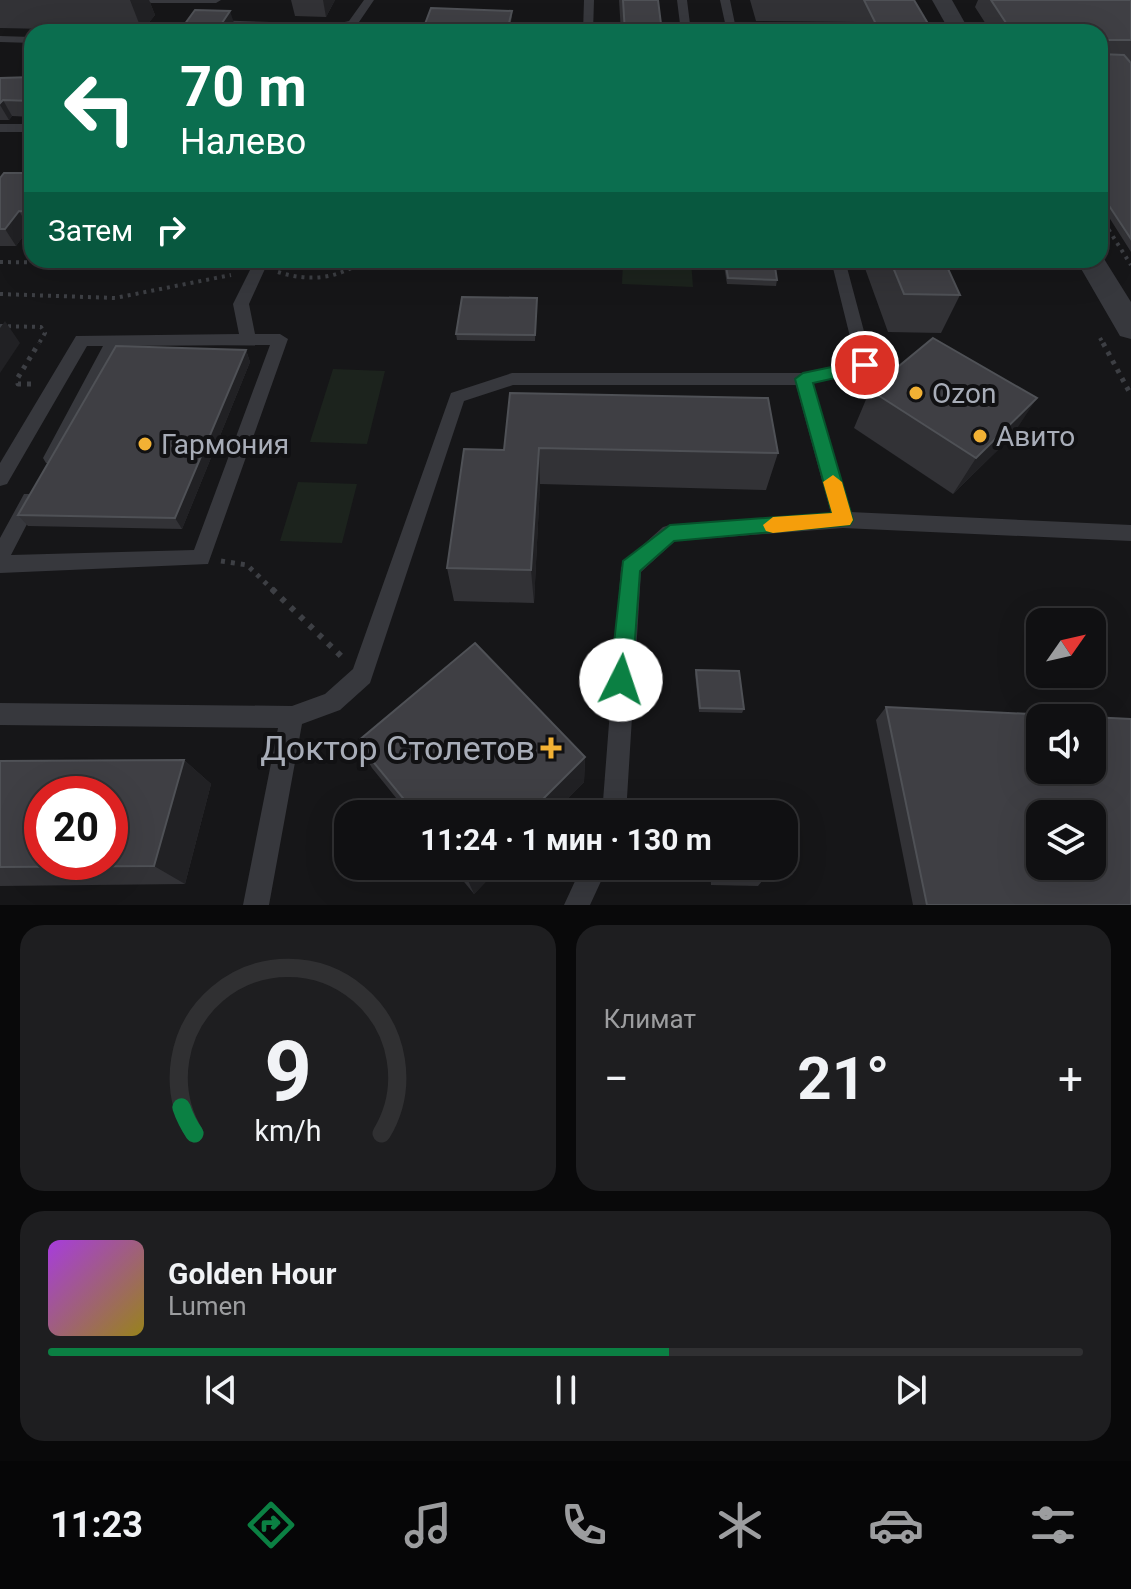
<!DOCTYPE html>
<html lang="ru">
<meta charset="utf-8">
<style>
:root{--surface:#101012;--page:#1e1e20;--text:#f1f3f6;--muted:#9c9d9f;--line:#303032;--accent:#0b8043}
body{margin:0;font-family:Roboto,sans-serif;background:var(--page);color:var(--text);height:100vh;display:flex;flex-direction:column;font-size:30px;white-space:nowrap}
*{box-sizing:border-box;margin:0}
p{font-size:26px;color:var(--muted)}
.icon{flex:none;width:44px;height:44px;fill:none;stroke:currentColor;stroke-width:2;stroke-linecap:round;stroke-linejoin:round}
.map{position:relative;height:905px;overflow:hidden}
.details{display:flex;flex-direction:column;gap:20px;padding:20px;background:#09090a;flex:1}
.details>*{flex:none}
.banner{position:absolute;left:24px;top:24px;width:1084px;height:244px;border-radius:24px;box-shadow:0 8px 32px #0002,0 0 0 2px var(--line);background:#0b6e4f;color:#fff;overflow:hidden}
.needle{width:52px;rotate:56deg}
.fabs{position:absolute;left:1026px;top:608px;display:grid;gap:16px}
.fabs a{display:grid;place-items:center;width:80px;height:80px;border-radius:16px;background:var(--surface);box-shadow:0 8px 32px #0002,0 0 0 2px var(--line);font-size:40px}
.speed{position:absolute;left:24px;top:776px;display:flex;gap:16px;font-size:40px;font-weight:700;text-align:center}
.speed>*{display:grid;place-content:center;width:104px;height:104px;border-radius:50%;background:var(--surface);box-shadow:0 8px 32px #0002,0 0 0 2px var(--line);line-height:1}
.speed .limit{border:12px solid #d22;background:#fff;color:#111}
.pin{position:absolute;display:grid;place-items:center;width:68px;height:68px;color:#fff;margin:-34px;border:4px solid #fff;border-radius:50%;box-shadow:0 2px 8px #0007}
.me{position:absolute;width:88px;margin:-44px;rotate:4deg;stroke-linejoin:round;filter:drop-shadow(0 0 6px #0008)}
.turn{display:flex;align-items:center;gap:28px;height:168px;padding:0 24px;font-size:36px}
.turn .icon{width:104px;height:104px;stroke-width:2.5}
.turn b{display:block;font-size:56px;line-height:68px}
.then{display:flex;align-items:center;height:76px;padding:0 24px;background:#0003;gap:16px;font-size:30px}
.big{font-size:60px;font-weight:700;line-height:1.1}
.details .widget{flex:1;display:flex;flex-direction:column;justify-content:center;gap:12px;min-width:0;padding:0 28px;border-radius:24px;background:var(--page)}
.details .dial{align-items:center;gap:0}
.dial svg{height:208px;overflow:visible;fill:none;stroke:var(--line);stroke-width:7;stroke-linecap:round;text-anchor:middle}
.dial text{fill:var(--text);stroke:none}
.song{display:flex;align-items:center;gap:24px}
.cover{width:96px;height:96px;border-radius:12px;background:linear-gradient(135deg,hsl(280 70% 55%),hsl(50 70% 35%))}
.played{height:8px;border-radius:4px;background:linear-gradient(90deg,var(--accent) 60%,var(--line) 60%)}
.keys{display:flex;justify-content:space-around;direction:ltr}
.heat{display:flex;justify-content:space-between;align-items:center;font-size:44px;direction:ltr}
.details .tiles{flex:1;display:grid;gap:20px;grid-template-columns:1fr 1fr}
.widget:last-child{grid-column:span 2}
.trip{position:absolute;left:334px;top:800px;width:464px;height:80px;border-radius:24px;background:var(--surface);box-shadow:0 8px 32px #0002,0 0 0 2px var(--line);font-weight:700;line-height:80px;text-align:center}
.menu{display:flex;height:128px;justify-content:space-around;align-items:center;background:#060607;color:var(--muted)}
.menu .icon{width:56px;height:56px}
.menu .active{color:var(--accent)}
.menu b{font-size:36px;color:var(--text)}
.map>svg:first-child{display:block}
.green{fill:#1c231d}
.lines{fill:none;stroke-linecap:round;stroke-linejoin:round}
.path-far2{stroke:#3d3f44;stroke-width:4;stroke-dasharray:3 5;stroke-linecap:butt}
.path-far1{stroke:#3d3f44;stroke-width:5;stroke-dasharray:4 6;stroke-linecap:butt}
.path{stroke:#3d3f44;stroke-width:6;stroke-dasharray:5 8;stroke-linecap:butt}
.service{fill:#37383d;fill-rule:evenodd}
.minor{fill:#37383d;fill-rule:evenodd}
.wall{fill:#323236}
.shaded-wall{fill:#212124}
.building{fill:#3f3f44;stroke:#4f5156;stroke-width:2;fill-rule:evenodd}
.route{fill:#0b8043;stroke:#07532c;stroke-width:2}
.slow{fill:#f59e0b}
.poi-dot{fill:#f2b134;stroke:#111113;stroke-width:3}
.labels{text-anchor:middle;stroke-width:8;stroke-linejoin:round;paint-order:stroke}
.poi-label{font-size:28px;fill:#a8adb8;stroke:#111113;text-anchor:start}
.near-poi-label{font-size:34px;fill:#a8adb8;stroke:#111113;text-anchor:end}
</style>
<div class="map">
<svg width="1131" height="905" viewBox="0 0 1131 905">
<rect width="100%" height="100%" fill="#161618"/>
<path class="green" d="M623,260h68l2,27 -71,-3z
M333,369l52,2 -18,73 -57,-2z
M298,482l59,2 -15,59 -62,-2z"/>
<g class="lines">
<path class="path-far2" d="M1100,216l31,49
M0,262l152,2 19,-4
M278,272c31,10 60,7 86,-12
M0,294l115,4 116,-23
M0,326l41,1 4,6 -7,12
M1100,338l4,7"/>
<path class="path-far1" d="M1103,343l28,52
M31,384h-13l-1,-5 22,-36
M221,561l26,4 27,26"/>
<path class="path" d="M272,589l70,68"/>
<path class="service" d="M146,0h75l-5,3h-65z
M364,0h10l-17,25 -21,5 -127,-4 -5,-3 5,-3 127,4 13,-3z
M584,0h10l-1,32h-10z
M677,0h10l4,32h-10z
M720,0h10l5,24h53l5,3 -5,3 -61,2z
M0,36l32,1v6l-32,-1z
M0,124h32v8h-32z
M255,260h14l-20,44 6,30h25l8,5 -80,225 -208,9v-35l24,-44h14l2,5 -29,56 183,-5 76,-205 -151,1 -61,117h-12l-3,-5 60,-112h-16l-80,138 -7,2v-23l76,-127 163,-2 -6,-30z
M831,260h14l28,105 -8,6 -53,12 38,129 281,13v16l-288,-13 -168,13 -34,31 -15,242h-24l19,-246 3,-6 39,-35 7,-2 161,-12 -35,-128h-283l-49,16 -94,282 -30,27 -38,14 -33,181h-26l35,-177 -278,-3v-22l292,3 33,-12 28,-25 98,-276 61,-20h291l53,-12z
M582,866h26l-18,39h-26z"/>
<path class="minor" d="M932,0h20l18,32h-20z
M1101,254l30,48v37l-11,-3 -44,-76h24z"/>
</g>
<path class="wall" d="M0,0h149l6,15 -13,16 -142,-3z
M291,0h44l-9,17 -31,-1z
M619,0h39l4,32h-41z
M750,0h164l19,32h-168l1,-8 91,2 -1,-4 -100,-1z
M978,0h153v61h-2l2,2v189l-31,-49v-171h-109l-16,-25z
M512,16l-3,16h-87z
M32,77v40l-20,-1 -3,4h-9v-42z
M32,173v55h-3l-13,18h-16v-68z
M723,260h51l3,20 -1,6 -49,-2z
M862,260h82l16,35 -19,38 -53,-1z
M537,298l-2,43 -78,-1 -1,-6z
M246,350l4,12 -68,167 -154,-3 -10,-11z
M870,390l142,46 -59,58 -99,-66z
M510,393l268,60 -12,37 -226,-6 -6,119 -80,-2 -7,-33 57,-118z
M696,670l48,39 -2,4 -43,-1 -4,-38z
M886,707l245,198h-218l-37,-185z
M357,742l228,15 -1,25 -32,32h-143l-37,-46z
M184,760l27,24 -26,100 -185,2v-125z
M451,866h50l-27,28z
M710,866h51l2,14 -5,6 -47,-1z"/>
<path class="shaded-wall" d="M130,0h19l6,15 -13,16z
M323,0h12l-9,17z
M230,11l7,21h-21z
M3,100l9,16 -3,4 -9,-15z
M19,211l10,17 -13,18 -11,-17z
M5,321l15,22 -20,30v-45z
M246,350l4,12 -68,167 -7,-11z
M1037,398l-25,38 -59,58 23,-36z
M539,448l1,36 -6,119 -3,-33z
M585,757l-1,25 -32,32h-24z
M184,760l27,24 -26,100 -31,-18z
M476,866h25l-27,28 -8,-18z"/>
<path class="building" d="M623,0h35l4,32h-37z
M864,0h50l19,32h-165l-2,-8 111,2z
M991,0h140v40h-31v-8h-88z
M431,8l81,3 -4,16 -15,-1 -1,6h-70z
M195,10l35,1 -14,21h-37z
M1100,54l24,1 7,8v176l-31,-47z
M32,77v24l-29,-1 -3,3v-25z
M4,173h28v39l-13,-1 -14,18h-5v-51z
M725,260h49l3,20 -49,-2z
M890,260h54l16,35 -56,-1z
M462,297l75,1 -2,37 -79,-1z
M933,338l104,60 -61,60 -106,-68z
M116,346l130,4 -71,168 -157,-3z
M510,393l258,5 10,55 -239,-5 -8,122 -84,-2 17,-119 40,1z
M475,643l110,114 -57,57h-112l-59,-72z
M696,670l43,1 5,38 -44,-1z
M886,707l245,12v186h-204zM1040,718h52v52h-52zM1040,814h52v52h-52z
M184,760l-30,106 -154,1v-106zM42,794h68v68h-68z
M457,866h19l-10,10z
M714,866h47l2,14 -48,-1z"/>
<path class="route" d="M865,360l6,1v9l-58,13 40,137 -3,5 -176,16 -34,30 -8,109 -3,8 -8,3 -8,-3 -3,-8 13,-119 47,-36 162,-12 -37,-134 8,-6z"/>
<path class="slow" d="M833,475l9,7 11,38 -3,5 -77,8 -7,-2 -3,-6 10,-8 59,-4 -9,-31z"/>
<g class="poi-dot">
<circle cx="916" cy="393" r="8"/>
<circle cx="980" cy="436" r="8"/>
<circle cx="145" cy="444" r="8"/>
<path d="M547 736h8v8h8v8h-8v8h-8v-8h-8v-8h8z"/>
</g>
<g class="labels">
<g class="poi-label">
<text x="932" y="403">Ozon</text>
<text x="996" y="446">Авито</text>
<text x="161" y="454">Гармония</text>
</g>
<g class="near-poi-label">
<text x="535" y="760">Доктор Столетов</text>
</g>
</g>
</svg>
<div class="fabs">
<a><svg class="needle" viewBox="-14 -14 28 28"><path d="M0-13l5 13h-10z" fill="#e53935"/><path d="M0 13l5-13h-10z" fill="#9c9d9f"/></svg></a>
<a><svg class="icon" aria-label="sound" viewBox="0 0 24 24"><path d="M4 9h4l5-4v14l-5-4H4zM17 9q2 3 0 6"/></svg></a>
<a><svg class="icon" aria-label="layers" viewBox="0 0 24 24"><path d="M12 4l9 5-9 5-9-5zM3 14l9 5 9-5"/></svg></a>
</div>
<div class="speed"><div class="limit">20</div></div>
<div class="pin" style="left:865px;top:365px;background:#d93025"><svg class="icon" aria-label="arrive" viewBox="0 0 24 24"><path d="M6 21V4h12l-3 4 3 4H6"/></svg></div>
<svg class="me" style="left:621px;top:680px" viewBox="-20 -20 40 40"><circle r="19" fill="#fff"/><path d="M0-13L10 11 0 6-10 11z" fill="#0b8043"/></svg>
<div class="trip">11:24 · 1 мин · 130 m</div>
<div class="banner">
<div class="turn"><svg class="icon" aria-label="left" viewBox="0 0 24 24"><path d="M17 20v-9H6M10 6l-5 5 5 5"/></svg><div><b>70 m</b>Налево</div></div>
<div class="then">Затем<svg class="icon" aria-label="right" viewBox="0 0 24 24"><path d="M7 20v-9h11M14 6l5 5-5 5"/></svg></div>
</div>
</div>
<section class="details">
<div class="tiles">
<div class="widget dial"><svg viewBox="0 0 100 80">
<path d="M14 69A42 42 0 1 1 86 69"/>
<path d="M14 69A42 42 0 0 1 9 59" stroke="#0b8043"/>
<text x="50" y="56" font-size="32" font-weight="700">9</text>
<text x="50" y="72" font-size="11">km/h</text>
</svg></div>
<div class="widget"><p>Климат</p>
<div class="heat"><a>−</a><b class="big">21°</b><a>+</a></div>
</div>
<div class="widget">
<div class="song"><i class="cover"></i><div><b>Golden Hour</b><p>Lumen</p></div></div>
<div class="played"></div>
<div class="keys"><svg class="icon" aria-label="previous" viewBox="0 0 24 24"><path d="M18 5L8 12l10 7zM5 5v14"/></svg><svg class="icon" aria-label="pause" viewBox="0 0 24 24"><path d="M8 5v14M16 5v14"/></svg><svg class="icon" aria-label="next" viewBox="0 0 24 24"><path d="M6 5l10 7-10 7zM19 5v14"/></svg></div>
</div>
</div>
</section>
<nav class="menu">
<b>11:23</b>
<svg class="icon active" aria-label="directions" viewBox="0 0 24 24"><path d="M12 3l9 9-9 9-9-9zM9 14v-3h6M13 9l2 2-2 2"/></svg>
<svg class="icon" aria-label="music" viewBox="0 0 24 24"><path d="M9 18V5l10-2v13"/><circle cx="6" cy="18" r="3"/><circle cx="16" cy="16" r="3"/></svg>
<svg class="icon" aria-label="phone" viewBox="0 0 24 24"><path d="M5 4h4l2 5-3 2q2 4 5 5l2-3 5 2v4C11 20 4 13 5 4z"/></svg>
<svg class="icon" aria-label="climate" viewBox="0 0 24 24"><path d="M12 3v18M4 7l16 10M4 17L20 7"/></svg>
<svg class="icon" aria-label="car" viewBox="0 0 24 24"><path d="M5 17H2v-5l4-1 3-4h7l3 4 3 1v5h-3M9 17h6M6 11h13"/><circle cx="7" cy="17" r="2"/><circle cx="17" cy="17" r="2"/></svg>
<svg class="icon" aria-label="filters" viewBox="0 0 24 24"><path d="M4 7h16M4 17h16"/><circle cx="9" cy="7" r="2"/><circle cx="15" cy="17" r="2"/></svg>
</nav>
